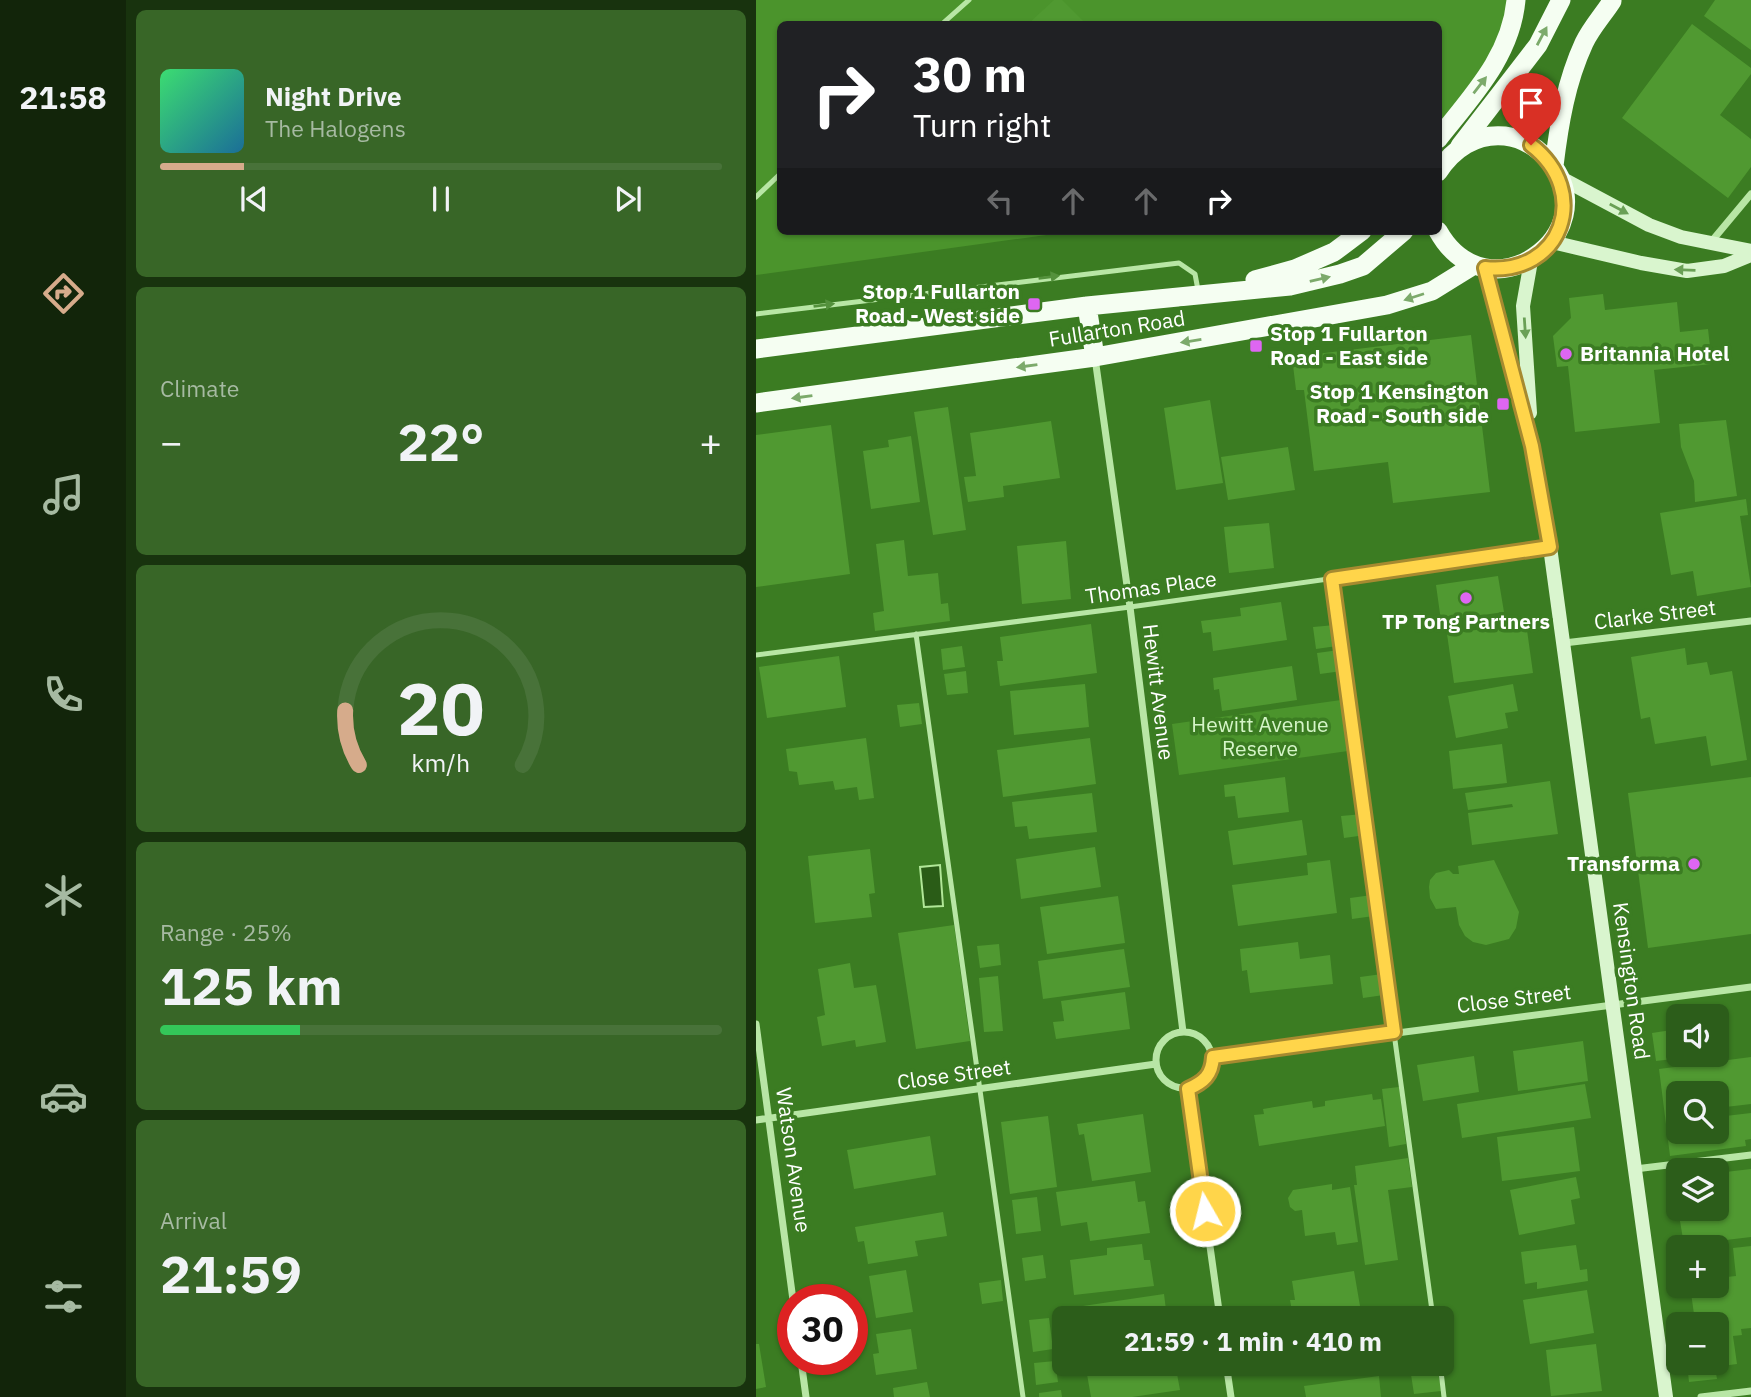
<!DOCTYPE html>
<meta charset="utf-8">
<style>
:root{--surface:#2c5d1a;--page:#386627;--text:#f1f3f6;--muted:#a6baa2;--line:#487239;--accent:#d6ab8b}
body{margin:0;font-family:"IBM Plex Sans",sans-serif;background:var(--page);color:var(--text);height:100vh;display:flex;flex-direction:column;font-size:26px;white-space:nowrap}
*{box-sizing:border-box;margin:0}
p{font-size:23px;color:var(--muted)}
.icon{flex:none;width:38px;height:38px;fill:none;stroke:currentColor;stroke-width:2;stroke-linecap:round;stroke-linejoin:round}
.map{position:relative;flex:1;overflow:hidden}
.details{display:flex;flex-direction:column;gap:10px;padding:10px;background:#18330e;width:630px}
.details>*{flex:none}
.hud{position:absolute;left:21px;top:21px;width:665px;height:214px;border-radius:10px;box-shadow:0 2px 5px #0004;background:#202124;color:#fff;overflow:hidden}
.buttons{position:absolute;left:910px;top:1004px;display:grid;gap:14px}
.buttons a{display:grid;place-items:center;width:63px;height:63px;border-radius:10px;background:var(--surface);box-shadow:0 2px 5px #0004;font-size:35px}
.speed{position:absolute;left:21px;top:1284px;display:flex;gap:14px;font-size:35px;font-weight:700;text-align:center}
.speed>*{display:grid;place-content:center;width:91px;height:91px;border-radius:50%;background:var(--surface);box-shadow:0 2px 5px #0004;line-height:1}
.speed .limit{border:10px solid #d22;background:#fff;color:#111}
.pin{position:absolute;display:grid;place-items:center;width:60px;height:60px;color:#fff;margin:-72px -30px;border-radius:50% 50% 50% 0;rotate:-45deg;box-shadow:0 0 7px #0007}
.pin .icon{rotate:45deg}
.me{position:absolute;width:77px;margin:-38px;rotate:352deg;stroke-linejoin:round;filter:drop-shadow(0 0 5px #0008)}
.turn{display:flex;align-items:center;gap:24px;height:147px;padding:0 21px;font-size:32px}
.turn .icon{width:91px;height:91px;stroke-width:2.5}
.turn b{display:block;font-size:49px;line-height:60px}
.lanes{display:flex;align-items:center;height:66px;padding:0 21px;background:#0003;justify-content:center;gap:35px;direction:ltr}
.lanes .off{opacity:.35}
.big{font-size:52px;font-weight:700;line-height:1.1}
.details .widget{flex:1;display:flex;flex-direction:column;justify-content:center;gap:10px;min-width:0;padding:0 24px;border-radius:10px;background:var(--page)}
.details .dial{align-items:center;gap:0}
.dial svg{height:182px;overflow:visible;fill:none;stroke:var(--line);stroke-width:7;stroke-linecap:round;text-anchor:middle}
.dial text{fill:var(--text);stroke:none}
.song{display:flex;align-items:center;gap:21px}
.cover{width:84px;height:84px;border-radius:10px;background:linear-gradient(135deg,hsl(140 70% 55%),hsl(200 70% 35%))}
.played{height:7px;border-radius:4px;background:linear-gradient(90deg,var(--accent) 15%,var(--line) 15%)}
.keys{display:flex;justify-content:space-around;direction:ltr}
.heat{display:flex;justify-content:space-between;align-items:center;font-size:38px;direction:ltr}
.charge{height:10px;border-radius:5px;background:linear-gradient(90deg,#34c759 25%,var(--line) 0)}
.trip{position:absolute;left:296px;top:1306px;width:402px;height:70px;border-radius:10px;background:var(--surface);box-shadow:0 2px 5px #0004;font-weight:700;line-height:70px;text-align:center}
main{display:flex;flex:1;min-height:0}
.menu{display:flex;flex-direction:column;width:126px;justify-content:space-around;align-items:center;background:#12250a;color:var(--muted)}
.menu .icon{width:49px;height:49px}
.menu .current{color:var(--accent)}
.menu b{font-size:32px;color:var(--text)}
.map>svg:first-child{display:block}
.green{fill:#4b942c}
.water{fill:#2a5c17;stroke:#b1e798;stroke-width:2}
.building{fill:#509931}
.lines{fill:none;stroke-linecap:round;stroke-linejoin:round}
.service{stroke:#b8e6a5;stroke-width:5}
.minor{stroke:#b8e6a5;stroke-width:7}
.secondary{stroke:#d9f5ce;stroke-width:14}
.trunk{stroke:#f5fef2;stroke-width:19}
.oneway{fill:#7caa6b}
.oneway2{fill:#6aa056}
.oneway3{fill:#54913c}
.route-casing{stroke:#a68a30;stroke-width:18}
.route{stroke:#ffd54a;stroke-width:12}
.poi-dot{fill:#de66f2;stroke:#3b7c22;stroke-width:2.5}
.labels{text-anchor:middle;stroke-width:7;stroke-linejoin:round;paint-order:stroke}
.poi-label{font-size:21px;font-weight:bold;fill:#fff;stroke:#3b7c22;text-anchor:end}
.street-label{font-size:21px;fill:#fff;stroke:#3b7c22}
.park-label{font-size:21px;fill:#d5f5c8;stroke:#3b7c22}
</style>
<main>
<nav class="menu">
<b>21:58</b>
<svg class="icon current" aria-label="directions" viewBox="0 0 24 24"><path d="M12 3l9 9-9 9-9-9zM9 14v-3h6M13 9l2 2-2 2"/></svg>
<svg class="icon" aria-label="music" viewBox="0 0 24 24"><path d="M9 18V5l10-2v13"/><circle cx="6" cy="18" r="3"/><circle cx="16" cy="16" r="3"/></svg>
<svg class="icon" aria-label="phone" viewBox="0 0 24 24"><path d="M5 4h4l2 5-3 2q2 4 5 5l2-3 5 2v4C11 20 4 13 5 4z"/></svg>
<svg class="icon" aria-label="climate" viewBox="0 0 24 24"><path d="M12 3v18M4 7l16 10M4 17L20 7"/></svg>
<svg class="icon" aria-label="car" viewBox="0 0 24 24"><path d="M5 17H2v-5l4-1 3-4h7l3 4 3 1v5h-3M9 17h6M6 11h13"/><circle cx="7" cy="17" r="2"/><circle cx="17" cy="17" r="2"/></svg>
<svg class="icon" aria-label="filters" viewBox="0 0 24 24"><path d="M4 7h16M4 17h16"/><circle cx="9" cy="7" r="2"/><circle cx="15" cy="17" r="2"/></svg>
</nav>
<section class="details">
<div class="widget">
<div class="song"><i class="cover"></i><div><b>Night Drive</b><p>The Halogens</p></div></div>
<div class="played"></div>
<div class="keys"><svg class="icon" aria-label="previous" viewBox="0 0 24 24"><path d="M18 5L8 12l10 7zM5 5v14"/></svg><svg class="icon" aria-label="pause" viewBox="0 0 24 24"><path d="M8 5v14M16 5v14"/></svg><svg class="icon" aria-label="next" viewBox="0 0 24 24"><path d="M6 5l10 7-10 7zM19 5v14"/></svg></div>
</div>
<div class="widget"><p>Climate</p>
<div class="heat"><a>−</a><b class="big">22°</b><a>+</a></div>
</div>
<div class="widget dial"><svg viewBox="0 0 100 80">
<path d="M14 69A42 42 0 1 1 86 69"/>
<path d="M14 69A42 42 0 0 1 8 45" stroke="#d6ab8b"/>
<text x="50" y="56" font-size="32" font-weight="700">20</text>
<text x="50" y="72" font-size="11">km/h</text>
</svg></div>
<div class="widget"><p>Range · 25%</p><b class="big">125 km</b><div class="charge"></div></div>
<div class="widget"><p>Arrival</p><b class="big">21:59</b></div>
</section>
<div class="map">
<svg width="995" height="1397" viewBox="0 0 995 1397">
<rect width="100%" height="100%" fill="#3b7c22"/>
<path class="green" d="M0,0h753l-8,34 -25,47 -37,43 -1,-100h-658v207h295l-319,44z
M585,700l7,51 -169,24 -7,-51z"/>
<path class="water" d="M184,865l3,41 -19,1 -4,-40z"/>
<path class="building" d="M298,0h8l24,24h-58z
M959,0h36v50l-47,-34z
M936,24l59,44v6l-31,41 31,24v28l-23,31 -106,-80z
M847,294l2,16 72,-8 3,30 28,-3 4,35 -58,6 6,53 -85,9 -7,-66 -11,1 -4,-31 18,-18 -2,-20z
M715,335l19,157 -97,11 -5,-41 -74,9 -10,-81h-8l-4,-33z
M454,400l13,83 -47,7 -12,-82z
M192,407l18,123 -33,5 -19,-123z
M970,420l11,76 -42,6 -1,-21 -13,-34 -2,-23z
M295,421l9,57 -57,8 1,11 -36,5 -4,-25 12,-1 -6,-43z
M75,425l19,149 -94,13v-152z
M155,436l9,66 -49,7 -8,-58 26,-4 -1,-7z
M532,447l7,43 -67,10 -7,-43z
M990,499l2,16 -8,1 11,71 -54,9 -4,-25 -22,4 -11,-62z
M513,523l5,45 -45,5 -5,-46z
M148,540l4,36 30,-3 3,31 7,-1 2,18 -75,10 -2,-18 11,-2 -8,-67z
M310,541l5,58 -49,5 -5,-58z
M742,576l6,36 -63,9 -5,-36z
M525,602l6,38 -74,11 -2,-19 -8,1 -2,-12 40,-5 -1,-8z
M770,623l7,50 -79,10 -7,-49z
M335,624l6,49 -97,13 -3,-25h6l-3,-24z
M579,625l2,21 -21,3 -3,-22z
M206,646l3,21 -22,3 -2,-21z
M929,648l2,17 20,-3 3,13 22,-4 15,89 -36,6 -5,-30 -51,8 -5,-27 -9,2 -10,-62z
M583,650l3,21 -22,3 -3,-21z
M83,656l7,51 -79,11 -8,-51z
M536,666l5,34 -75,11 -3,-22 -5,1 -1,-12z
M210,671l2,22 -21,2 -3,-21z
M329,684l4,43 -75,8 -4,-44z
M757,684l5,27 -13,2 3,15 -52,10 -8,-42z
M163,703l3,21 -22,3 -3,-22z
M110,738l8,60 -15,2 -2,-13 -22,3 -2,-9 -34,4 -2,-13 -8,-1 -3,-22z
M334,738l6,46 -93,13 -6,-47z
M746,744l5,39 -54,6 -4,-38z
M529,777l4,35 -51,6 -3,-22 -10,1 -1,-12z
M995,777v157l-103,14 -20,-155z
M794,781l8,53 -86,11 -4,-32 45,-6 -1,-3 -44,6 -3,-17z
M336,793l5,39 -68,7 -2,-13 -12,1 -3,-25z
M607,814l3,21 -22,3 -3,-22z
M546,820l5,35 -74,10 -5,-34z
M339,847l6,40 -80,12 -5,-40z
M114,849l5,44 -6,1 3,23 -57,6 -7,-67z
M574,860l7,53 -99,13 -6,-41 76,-10 -1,-12z
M738,860l25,52 -3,16 -7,11 -23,6 -13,-3 -8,-6 -6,-11 -3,-18 -20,2 -6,-11 -1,-11 1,-7 6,-7 13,-3 4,4h6l-1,-8z
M616,895l2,21 -22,3 -2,-21z
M362,896l7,47 -78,11 -7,-47z
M198,925l16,116 -54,8 -18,-116z
M542,942l2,17 30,-4 3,29 -83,9 -3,-23 -5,1 -2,-22z
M243,944l2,21 -21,3 -3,-22z
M368,949l6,38 -87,12 -5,-38z
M94,963l4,25 22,-3 10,57 -30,5 -1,-7 -33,6 -5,-29 8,-2 -7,-46z
M626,974l2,21 -21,3 -3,-21z
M242,976l5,55 -19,1 -5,-54z
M369,992l5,37 -74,10 -3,-17 11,-1 -3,-20z
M968,1023l4,29 -11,1v-29z
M922,1029v26l12,2 -34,4 -4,-28z
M827,1041l5,40 -70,10 -5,-40z
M718,1056l5,36 -56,9 -6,-36z
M995,1057v47l-34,4v-14h-39v38h39v-15l34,-4v26l-6,1 1,6 -76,10 -11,-87z
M829,1084l6,34 -129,20 -5,-34z
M643,1087l7,57 -17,3 -7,-58z
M616,1094l1,6 8,-1 4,27 -126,20 -5,-31 10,-1 -1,-5 49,-8 1,7 12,-2v-5z
M387,1114l8,58 -59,9 -8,-47 -5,1 -2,-11z
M292,1116l9,71 -47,7 -9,-72z
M818,1127l6,44 -78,10 -5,-44z
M174,1136l6,39 -82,14 -7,-39z
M652,1158l4,29 -24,3 10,70 -33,5 -11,-80h3l-2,-19z
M995,1169v68l-67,8 -6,-36h39v-36z
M820,1177l4,21 -9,2 4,24 -56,11 -9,-45z
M379,1181l3,21 7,-1 5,32 -60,8 -3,-19 -26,4 -5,-34z
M576,1184v6l18,-3 8,55 -21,3 -2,-13 -30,4 -3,-26 -7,1 -5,-4 -2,-9 5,-8z
M281,1197l4,34 -25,3 -4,-34z
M187,1212l4,24 -32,5 3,15 -50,8 -4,-23 -6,1 -3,-15z
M386,1244l2,16h6l4,26 -80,9 -4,-35 37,-5v-7z
M820,1245l4,25 7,-1 1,12 -51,8v-7l-12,2 -4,-32z
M995,1246v82l-10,1 1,6 -9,1 4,28 -22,3 2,12 -28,3 -2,-19h30v-38h-39l17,-4 -5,-35h27v-8l19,-2 -3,-28z
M287,1255l3,23 -21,3 -3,-23z
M150,1270l7,42 -37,6 -7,-42z
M598,1271l6,35 -67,11 -3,-17h5l-3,-19z
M245,1280l2,21 -21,3 -3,-21z
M831,1290l7,43 -64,11 -7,-44z
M408,1294l3,24h-82l-2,-12z
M674,1311l1,7h-28v-4z
M293,1318l4,31 -20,3 -4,-32z
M155,1329l6,40 -41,6 -3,-21 6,-1 -3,-19z
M0,1344h3l7,43 -10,2z
M840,1344l6,47 -51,5 -5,-46z
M299,1361l3,21 -22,3 -2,-22z
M329,1363h90l5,27 -48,7h-41z
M542,1363h74v2l-73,10z
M681,1364l4,27 -27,3 -4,-26z
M623,1376l2,21h-75l-2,-11z
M171,1382l3,15h-36l-1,-9z
M305,1390l1,7h-23v-4z"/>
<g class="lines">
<path class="service" d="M186,24l27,-24
M0,197l24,-23
M0,314l423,-51 16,11 3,16
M576,580l101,738
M160,634l107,763
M0,655l374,-48 417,-59
M684,1363l4,34"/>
<path class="minor" d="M955,242l40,-48
M339,358l35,249 53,425
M808,643l187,-22
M0,1024l37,276
M400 1060a28 28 0 1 1 56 0a28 28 0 1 1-56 0Z
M457,1057l538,-70
M432,1089l32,229
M0,1120l400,-56
M879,1169l116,-14
M45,1360l5,37
M470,1363l5,34
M945,1397l50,-6"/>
<path class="secondary" d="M803,177l90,48 32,12 70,14
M796,242l89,21 46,8 37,-5 27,-11
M729,268l47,178 18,101 116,850
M774,413l-7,-107 8,-45"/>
<path class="trunk" d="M682,139c34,-43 73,-83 78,-139
M704,146l78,-101 23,-45
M798,166c5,-42 12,-84 30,-123 7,-15 19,-28 28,-42
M682,231c50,89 170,2 112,-69 -12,-14 -27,-24 -45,-26 -29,-3 -52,13 -67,36
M499,280l40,-11 39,-17 28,-21
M331,306l8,51
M0,349l331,-43 203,-20 50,-12 23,-8 41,-35
M0,403l339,-46 292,-52 45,-14 42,-26"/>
</g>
<defs><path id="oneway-solid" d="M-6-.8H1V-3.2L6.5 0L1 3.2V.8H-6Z" transform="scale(1.75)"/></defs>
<g class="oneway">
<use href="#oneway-solid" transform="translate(786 36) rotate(-62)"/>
<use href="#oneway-solid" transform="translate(724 85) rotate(-52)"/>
<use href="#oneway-solid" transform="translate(564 279) rotate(-13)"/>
<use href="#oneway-solid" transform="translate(658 297) rotate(162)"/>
<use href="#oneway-solid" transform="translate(435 341) rotate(171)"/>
<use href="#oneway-solid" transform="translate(271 366) rotate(172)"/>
<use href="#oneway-solid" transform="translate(46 397) rotate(172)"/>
</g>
<g class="oneway2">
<use href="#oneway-solid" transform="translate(863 209) rotate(28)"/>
<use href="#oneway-solid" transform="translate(929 270) rotate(-178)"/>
<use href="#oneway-solid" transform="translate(769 328) rotate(86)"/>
</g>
<g class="oneway3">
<use href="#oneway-solid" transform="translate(293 277) rotate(-7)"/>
<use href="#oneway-solid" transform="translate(68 305) rotate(-7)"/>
</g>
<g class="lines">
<g class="route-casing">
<path id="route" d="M449,1211l-17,-122c16,-7 24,-14 25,-32l181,-25 -62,-453 218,-32 -18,-101 -47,-178c77,8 107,-76 46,-123"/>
</g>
<use href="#route" class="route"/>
</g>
<g class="poi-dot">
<rect x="271" y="297" width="14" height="14" rx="3.5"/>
<rect x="493" y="339" width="14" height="14" rx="3.5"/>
<circle cx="810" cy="354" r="7"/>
<rect x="740" y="397" width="14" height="14" rx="3.5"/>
<circle cx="710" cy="598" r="7"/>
<circle cx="938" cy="864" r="7"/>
</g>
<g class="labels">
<g class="poi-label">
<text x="264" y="299">Stop 1 Fullarton<tspan x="264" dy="24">Road - West side</tspan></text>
<text x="514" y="341" text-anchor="start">Stop 1 Fullarton<tspan x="514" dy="24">Road - East side</tspan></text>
<text x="824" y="361" text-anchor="start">Britannia Hotel</text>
<text x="733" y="399">Stop 1 Kensington<tspan x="733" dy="24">Road - South side</tspan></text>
<text x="710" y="629" text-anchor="middle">TP Tong Partners</text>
<text x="924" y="871">Transforma</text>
</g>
<g class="street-label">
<text transform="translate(361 329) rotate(-9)" y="7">Fullarton Road</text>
<text transform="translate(395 588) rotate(-8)" y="7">Thomas Place</text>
<text transform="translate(899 615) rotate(-7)" y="7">Clarke Street</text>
<text transform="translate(402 692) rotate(83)" y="7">Hewitt Avenue</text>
<text transform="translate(875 981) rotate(82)" y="7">Kensington Road</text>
<text transform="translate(758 999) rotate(-7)" y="7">Close Street</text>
<text transform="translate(198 1075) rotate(-8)" y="7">Close Street</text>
<text transform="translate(37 1160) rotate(82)" y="7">Watson Avenue</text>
</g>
<g class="park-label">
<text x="504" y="732">Hewitt Avenue<tspan x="504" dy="24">Reserve</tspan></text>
</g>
</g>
</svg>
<div class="buttons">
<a><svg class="icon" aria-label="sound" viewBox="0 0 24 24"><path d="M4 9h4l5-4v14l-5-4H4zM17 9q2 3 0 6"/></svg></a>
<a><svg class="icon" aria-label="search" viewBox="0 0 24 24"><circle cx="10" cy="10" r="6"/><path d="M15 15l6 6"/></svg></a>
<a><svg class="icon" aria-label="layers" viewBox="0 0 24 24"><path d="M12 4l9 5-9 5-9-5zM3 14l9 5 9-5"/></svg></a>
<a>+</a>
<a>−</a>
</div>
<div class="speed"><div class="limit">30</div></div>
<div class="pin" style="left:775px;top:145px;background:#d93025"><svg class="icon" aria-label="arrive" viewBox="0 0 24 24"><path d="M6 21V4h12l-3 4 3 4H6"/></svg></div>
<svg class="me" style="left:449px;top:1211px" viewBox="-20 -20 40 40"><circle r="17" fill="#ffd54a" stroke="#fff" stroke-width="3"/><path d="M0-11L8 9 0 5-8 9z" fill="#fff"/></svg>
<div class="trip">21:59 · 1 min · 410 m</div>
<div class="hud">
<div class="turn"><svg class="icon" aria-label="right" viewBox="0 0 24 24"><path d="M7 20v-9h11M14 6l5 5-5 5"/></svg><div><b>30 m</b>Turn right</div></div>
<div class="lanes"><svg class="icon off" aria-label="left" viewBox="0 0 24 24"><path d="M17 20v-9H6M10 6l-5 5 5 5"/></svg><svg class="icon off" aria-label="ahead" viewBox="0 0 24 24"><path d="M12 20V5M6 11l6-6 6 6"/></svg><svg class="icon off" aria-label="ahead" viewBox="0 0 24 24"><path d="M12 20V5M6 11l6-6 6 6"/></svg><svg class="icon" aria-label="right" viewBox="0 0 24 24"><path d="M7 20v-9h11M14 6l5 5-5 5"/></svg></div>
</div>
</div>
</main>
